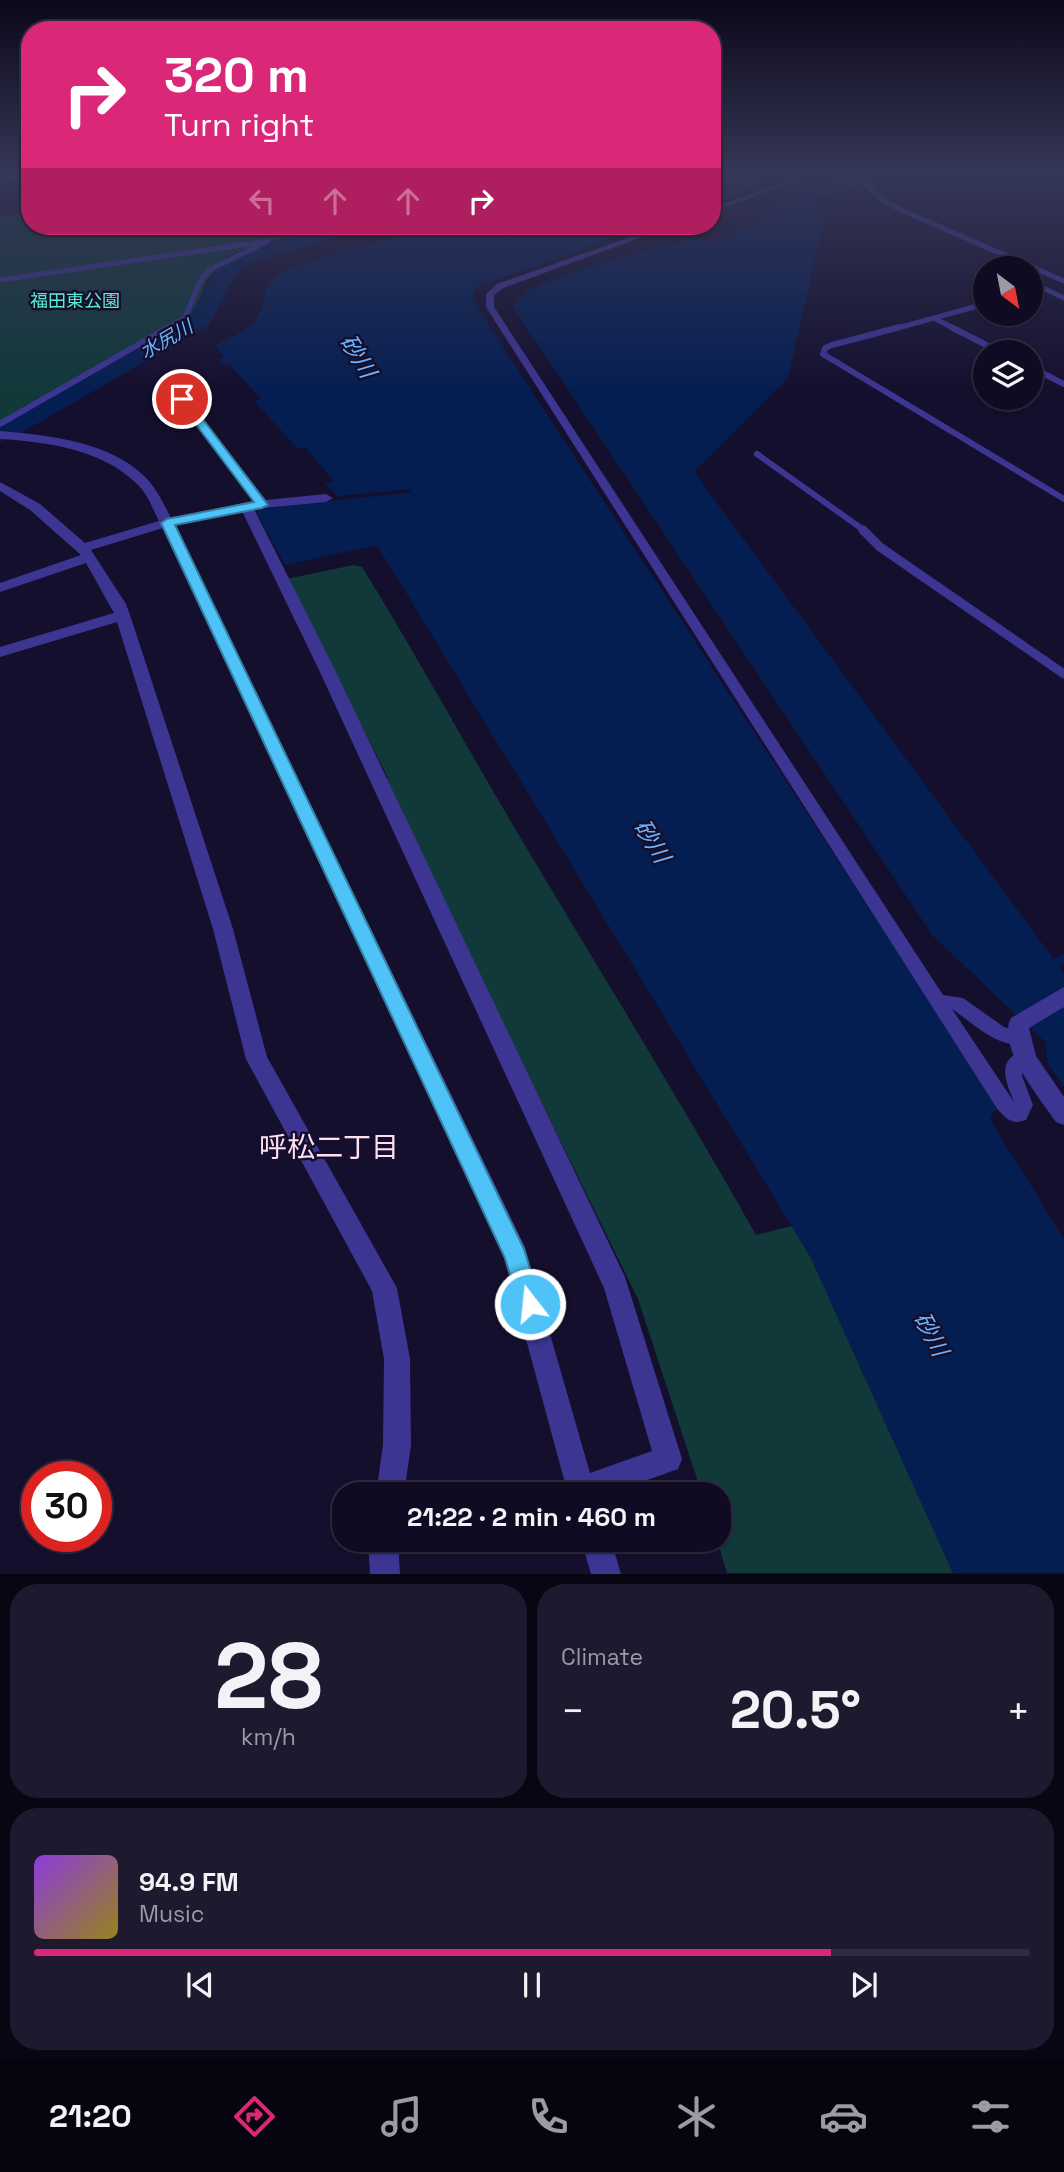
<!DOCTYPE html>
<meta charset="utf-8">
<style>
:root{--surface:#100b22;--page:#1e192f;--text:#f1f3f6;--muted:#9c9ba5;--line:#302b40;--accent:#db2777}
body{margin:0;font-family:"Space Grotesk","Noto Sans JP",sans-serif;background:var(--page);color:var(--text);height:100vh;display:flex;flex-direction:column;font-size:26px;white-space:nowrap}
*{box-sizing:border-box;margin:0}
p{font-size:23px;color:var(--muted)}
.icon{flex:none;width:38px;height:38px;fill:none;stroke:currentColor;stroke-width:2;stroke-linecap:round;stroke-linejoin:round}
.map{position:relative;height:1574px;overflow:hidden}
.side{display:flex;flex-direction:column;gap:10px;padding:10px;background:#090613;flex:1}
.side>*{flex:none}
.guide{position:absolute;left:21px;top:21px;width:700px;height:214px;border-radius:28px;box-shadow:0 2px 5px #0004,0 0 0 2px var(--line);background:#db2777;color:#fff;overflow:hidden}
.needle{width:46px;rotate:148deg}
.buttons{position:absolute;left:973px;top:256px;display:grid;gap:14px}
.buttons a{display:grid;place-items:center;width:70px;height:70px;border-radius:50%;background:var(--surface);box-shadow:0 2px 5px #0004,0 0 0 2px var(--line);font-size:35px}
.speed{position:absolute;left:21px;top:1461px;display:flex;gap:14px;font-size:35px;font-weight:700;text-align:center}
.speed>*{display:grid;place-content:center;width:91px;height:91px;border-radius:50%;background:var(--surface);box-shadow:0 2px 5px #0004,0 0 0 2px var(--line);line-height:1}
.speed .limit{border:10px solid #d22;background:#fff;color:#111}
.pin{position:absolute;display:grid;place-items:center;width:60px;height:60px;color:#fff;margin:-30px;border:4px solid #fff;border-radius:50%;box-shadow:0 2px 7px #0007}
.me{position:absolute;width:77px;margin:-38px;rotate:344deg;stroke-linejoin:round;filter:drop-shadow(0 0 5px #0008)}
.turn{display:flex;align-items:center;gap:24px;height:147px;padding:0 28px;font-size:32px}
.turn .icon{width:91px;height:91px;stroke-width:2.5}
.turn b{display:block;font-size:49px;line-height:60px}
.lanes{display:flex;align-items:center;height:66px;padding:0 28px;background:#0003;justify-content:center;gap:35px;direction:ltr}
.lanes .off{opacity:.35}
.big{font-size:52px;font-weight:800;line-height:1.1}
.side .tile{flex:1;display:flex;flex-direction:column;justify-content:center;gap:10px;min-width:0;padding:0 24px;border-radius:28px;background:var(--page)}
.side .dial{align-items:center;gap:0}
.dial b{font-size:91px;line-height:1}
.song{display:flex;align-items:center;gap:21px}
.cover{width:84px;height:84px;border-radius:10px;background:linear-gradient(135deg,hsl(270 70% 55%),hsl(50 70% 35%))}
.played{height:7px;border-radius:4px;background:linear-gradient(90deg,var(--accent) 80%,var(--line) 80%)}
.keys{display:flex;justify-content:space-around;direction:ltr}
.heat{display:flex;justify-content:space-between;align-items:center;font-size:38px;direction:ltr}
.side .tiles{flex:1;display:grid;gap:10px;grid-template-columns:1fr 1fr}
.tile:last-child{grid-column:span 2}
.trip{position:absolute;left:332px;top:1482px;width:399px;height:70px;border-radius:28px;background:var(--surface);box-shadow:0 2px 5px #0004,0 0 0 2px var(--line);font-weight:800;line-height:70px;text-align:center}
.menu{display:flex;height:112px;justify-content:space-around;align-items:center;background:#06040e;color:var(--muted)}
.menu .icon{width:49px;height:49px}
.menu .on{color:var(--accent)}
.menu b{font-size:32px;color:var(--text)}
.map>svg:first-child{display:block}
.green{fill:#113939}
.water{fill:#051e51}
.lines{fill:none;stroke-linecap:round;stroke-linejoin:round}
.stream{stroke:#051e51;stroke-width:8}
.river{fill:#051e51;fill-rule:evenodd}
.service-far2{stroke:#3c3592;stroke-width:5}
.service-far1{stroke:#3c3592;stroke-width:6}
.service{stroke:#3c3592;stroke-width:9}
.pedestrian{fill:#3c3592;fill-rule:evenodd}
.minor{fill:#3c3592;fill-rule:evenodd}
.tertiary{fill:#3c3592;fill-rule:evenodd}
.route{fill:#4fc3f7;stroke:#337fa1;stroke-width:2}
.labels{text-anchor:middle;stroke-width:5;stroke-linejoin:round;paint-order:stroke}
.far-park-label{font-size:18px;fill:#5aedcd;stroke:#150f2e}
.far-water-label{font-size:19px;font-style:italic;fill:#6ab5ff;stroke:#150f2e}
.water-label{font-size:23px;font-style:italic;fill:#6ab5ff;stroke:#150f2e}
.near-neighbourhood-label{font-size:28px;fill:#ffdef2;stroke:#150f2e}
</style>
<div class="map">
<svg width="1064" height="1574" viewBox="0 0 1064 1574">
<rect width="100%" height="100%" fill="#150f2e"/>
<path class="green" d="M30,213v13h314c-39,10 -103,18 -132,48 -11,11 -11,31 -21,44l-105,64 -72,40 -14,4v-209z
M354,565l8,2c51,82 96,165 145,248 83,140 169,278 249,420l36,-9 19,32 142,315h-226l-10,-33h2v-46h-17l-64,-195 -254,-518 4,-3 -102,-199z"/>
<path class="water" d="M712,172h40l15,10 -55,20z
M861,172h62l-37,5 -68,21v13l7,3 -37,164 -94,94 370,501v114l-16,-23 -3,-22 -112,-106 -420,-629c9,-30 147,-58 179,-68l13,5 35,-11 -1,-4 23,-12h10l5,-15 -2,-2 4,-2 -4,-3 14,-1 52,-19z
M434,226h212l-160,57 -10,5 -4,11 525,806 -7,15 74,119v334h-111l-142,-315 -434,-713 -92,20 -28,-52 4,-4 151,-17 -2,-3 -72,7 -13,-12 9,-3 -28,-33h-9l-42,-46 6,-3 -32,-35 -6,1 -5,-5 6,-2 -9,-13c13,-7 30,-12 39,-23 17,-21 1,-34 31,-53z"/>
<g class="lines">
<path class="stream" d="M1049,966l15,-8"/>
<path class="river" d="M331,226h34l-3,5 -109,30 -14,8 -30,56 -199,114 -10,3v-21l190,-106 32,-55 15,-9z"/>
<path class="service-far2" d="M854,172l26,26 17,10 167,73
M0,280l268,-39 -59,29 -10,13 -14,35 -19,11
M1031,292l12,-4 21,10
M894,329l40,-11
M955,329l-21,-11 51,-14"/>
<path class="service-far1" d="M900,327l-68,18 -7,3 -2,6 241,145
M951,327l49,25
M1031,367l33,17
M0,424l169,-97
M757,454l108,77"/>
<path class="service" d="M863,530l17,17 184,127"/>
<path class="pedestrian" d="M813,172h8l-109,40v-4z
M662,226h10l-169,62 -9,7v12l449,688 20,3 41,29 20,6 3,5 -3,5c-23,8 -54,-22 -72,-34l62,93c-6,-16 -17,-36 1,-48 6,-4 9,-5 16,-2l3,5 -3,5 -8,6 -1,8 11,29 -7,15c-14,5 -18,0 -28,-10l-512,-803v-13l11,-10z"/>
<path class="minor" d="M30,174v4l-30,3v-4z
M162,376h8l96,124 60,-6 7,4 -7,4 -72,7 81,161 290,607 57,182 -4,10 -70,25h-40l-64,-236 -341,-730 -72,22 35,54 4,11 103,314 34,128 130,231 13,71 1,86 -7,49h-28l7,-49 1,-86 -12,-68 -126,-232 -33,-130 -96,-307 -117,35v-10l114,-34 -28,-50 -86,29v-9l81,-28 -51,-45 -30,-19v-9l40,22 45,39 74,-22c-6,-12 -12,-28 -22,-37 -35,-35 -90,-42 -137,-45v-8c48,4 114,11 148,49 10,11 16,25 23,38l82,-17 -91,-121zM242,511l77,159 285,618 48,163 -62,22 -65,-226 -350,-722z
M368,1540h30l2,34h-30z
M581,1540h30l10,34h-30z"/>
<path class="tertiary" d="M1064,987v20l-35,21 7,28 28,41v28l-8,-3c-16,-23 -60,-76 -45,-104z"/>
</g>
<linearGradient id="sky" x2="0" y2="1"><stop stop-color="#0c0819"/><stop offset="0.44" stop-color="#353757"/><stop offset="1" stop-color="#353757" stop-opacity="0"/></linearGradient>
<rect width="1064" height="392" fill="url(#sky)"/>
<path class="route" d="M182,396l4,1 82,108 -6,3 -87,17 349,724 17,55 -3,8 -8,4 -9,-4 -16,-54 -344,-735 6,-4 87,-17 -77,-103z"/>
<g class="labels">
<g class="far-park-label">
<text x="75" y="307">福田東公園</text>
</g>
<g class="far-water-label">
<text transform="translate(166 339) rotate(-30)" y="7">水尻川</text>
</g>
<g class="water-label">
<text transform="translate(358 356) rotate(59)" y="8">砂川</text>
<text transform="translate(652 841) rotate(59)" y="8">砂川</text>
<text transform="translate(931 1334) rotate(62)" y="8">砂川</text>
</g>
<g class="near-neighbourhood-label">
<text x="329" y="1157">呼松二丁目</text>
</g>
</g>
</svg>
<div class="buttons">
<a><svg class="needle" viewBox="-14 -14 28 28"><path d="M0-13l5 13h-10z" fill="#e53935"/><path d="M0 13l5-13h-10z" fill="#9c9ba5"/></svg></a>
<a><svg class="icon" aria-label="layers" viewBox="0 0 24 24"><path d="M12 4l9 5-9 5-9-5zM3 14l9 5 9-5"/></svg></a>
</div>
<div class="speed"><div class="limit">30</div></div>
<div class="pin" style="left:182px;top:399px;background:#d93025"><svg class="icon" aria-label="arrive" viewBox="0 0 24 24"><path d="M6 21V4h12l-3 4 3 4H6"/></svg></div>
<svg class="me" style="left:530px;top:1304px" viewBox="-20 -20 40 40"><circle r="17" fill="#4fc3f7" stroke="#fff" stroke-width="3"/><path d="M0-11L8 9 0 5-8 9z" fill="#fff"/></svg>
<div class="trip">21:22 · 2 min · 460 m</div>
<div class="guide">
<div class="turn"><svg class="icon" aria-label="right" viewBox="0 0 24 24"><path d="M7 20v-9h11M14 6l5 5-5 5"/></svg><div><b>320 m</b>Turn right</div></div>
<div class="lanes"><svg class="icon off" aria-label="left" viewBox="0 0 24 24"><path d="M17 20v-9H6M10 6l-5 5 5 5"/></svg><svg class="icon off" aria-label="ahead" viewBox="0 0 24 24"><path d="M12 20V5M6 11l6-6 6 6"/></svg><svg class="icon off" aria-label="ahead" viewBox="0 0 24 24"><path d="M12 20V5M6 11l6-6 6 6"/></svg><svg class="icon" aria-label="right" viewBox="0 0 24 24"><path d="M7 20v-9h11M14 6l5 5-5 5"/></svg></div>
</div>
</div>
<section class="side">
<div class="tiles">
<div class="tile dial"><b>28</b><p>km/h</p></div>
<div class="tile"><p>Climate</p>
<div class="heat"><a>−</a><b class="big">20.5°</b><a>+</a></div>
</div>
<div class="tile">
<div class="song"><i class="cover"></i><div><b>94.9 FM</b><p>Music</p></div></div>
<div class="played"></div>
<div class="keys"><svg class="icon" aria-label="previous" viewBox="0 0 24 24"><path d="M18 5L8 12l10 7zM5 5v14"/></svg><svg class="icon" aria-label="pause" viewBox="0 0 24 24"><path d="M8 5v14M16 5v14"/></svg><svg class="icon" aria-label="next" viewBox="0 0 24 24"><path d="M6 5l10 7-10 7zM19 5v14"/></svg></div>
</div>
</div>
</section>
<nav class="menu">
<b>21:20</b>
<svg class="icon on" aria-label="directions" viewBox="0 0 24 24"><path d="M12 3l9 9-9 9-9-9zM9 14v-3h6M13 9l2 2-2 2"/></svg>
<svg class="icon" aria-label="music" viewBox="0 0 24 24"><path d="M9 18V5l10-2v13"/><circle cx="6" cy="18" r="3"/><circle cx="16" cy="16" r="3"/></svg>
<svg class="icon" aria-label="phone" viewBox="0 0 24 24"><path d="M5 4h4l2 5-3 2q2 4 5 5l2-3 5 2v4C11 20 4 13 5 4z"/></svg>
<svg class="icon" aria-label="climate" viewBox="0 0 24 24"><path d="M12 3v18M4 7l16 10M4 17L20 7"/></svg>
<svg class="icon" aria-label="car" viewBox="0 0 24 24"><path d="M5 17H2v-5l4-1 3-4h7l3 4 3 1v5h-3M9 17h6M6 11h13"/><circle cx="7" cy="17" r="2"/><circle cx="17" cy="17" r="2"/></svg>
<svg class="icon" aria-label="filters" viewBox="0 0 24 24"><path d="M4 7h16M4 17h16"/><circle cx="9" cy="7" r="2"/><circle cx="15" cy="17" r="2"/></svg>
</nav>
